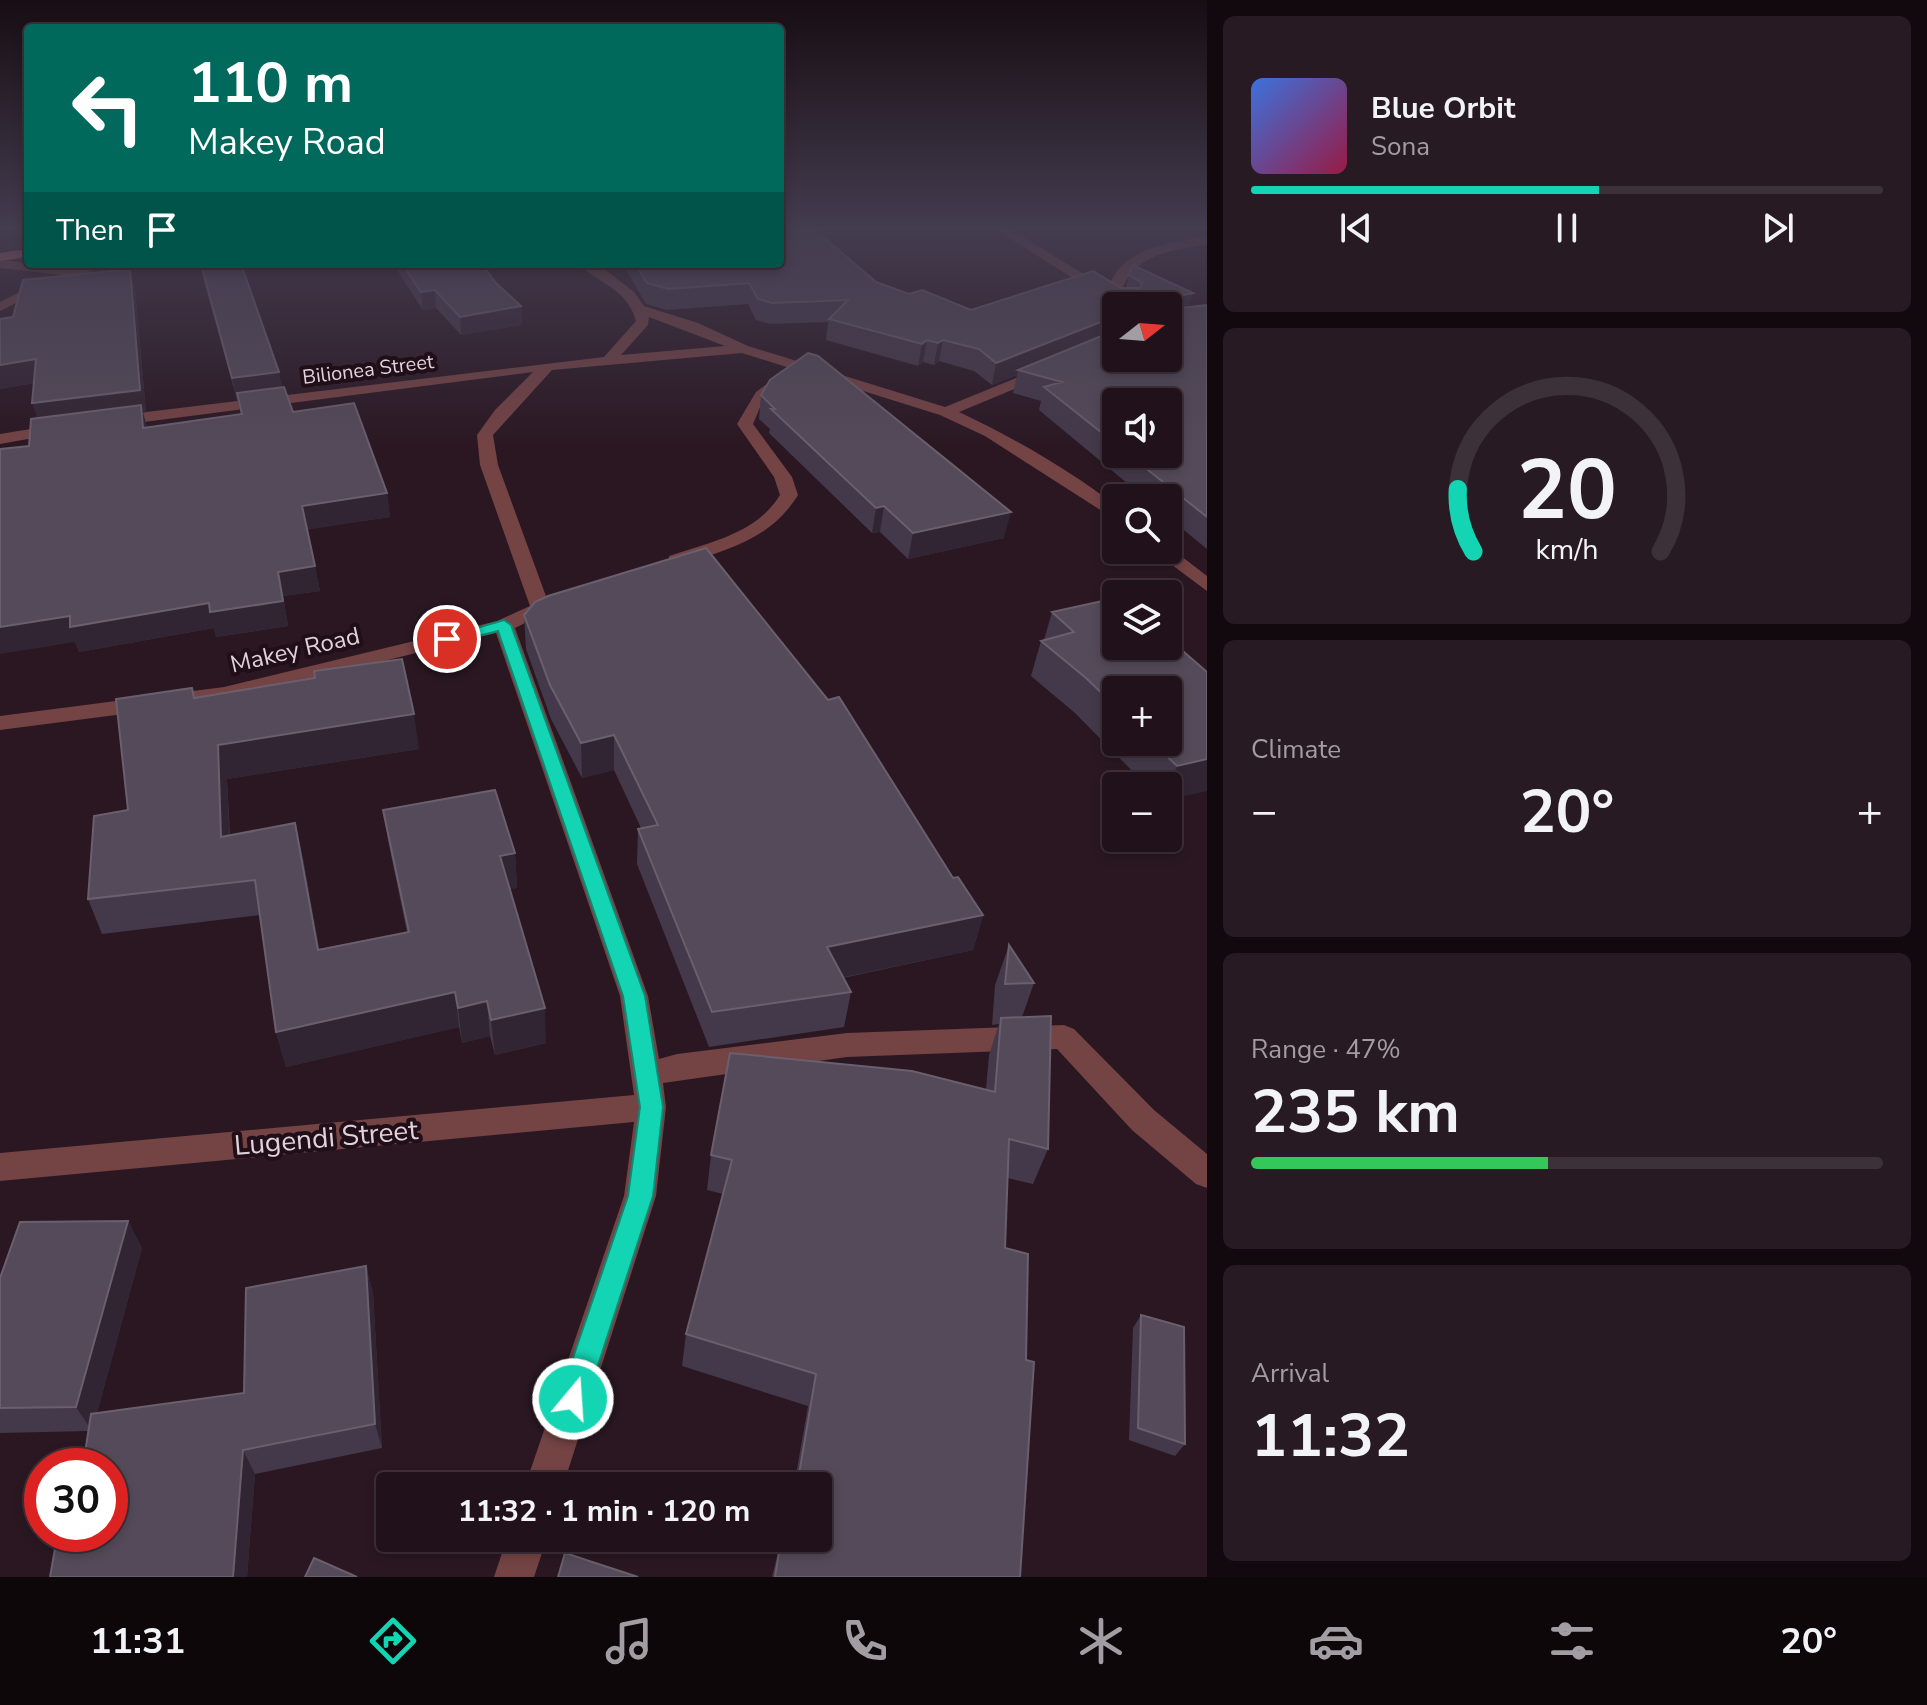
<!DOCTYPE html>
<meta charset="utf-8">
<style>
:root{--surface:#20111a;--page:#281a23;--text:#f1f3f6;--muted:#a29da2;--line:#3d3139;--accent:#14d5b3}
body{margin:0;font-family:"Nunito Sans",sans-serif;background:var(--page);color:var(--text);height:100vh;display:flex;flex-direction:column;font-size:30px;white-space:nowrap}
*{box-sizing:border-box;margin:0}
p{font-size:26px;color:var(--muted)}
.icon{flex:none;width:44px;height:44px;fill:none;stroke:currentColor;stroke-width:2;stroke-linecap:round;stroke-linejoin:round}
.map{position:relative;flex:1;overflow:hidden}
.details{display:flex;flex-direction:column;gap:16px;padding:16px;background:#12090e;width:720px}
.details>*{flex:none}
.guide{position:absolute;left:24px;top:24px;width:760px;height:244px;border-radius:8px;box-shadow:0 4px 12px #0003,0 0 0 2px var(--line);background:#00695c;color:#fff;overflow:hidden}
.needle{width:52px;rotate:73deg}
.fabs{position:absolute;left:1102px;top:292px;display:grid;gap:16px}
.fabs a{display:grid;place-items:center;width:80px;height:80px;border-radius:8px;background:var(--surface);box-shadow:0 4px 12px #0003,0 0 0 2px var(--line);font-size:40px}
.speed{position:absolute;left:24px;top:1448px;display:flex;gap:16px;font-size:40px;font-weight:700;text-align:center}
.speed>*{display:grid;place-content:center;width:104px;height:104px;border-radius:50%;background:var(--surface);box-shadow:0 4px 12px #0003,0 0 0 2px var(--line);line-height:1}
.speed .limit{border:12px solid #d22;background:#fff;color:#111}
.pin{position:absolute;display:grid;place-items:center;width:68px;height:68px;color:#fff;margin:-34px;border:4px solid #fff;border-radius:50%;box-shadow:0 2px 8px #0007}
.me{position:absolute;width:88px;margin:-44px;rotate:18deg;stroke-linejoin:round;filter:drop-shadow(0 0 6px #0008)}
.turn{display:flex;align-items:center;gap:28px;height:168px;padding:0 32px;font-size:36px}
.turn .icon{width:104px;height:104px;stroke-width:2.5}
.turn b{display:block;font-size:56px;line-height:68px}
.then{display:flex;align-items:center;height:76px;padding:0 32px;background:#0003;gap:16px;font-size:30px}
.big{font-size:60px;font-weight:700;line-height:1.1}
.details .tile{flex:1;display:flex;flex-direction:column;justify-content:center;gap:12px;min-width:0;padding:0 28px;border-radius:12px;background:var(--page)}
.details .dial{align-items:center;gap:0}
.dial svg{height:208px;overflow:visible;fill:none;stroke:var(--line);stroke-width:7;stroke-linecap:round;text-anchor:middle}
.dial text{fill:var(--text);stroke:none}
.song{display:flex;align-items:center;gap:24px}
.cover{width:96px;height:96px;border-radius:12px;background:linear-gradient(135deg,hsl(220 70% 55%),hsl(340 70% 35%))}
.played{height:8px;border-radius:4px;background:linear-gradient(90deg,var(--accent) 55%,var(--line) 55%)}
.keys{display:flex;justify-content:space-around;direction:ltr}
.heat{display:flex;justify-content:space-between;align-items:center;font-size:44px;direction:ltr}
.charge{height:12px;border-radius:6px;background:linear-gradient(90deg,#34c759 47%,var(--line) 0)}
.trip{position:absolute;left:376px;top:1472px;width:456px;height:80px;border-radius:8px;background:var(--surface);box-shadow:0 4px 12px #0003,0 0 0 2px var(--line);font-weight:700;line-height:80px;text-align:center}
.menu{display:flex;height:128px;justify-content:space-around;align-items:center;background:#0d070a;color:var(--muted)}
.menu .icon{width:56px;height:56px}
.menu .active{color:var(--accent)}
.menu b{font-size:36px;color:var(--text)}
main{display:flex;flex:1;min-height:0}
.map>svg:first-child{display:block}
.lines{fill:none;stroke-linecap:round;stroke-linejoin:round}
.minor{fill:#744344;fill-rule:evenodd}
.highway{fill:#eb7276;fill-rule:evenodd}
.wall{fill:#44394a;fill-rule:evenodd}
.shaded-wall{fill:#322533}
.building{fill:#544a59;stroke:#6a5f6d;stroke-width:2}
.route{fill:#14d5b3;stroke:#0d8a74;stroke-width:2}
.labels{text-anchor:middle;stroke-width:8;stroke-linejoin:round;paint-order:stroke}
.far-street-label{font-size:20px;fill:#dfd2d8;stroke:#200e18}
.street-label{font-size:24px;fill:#dfd2d8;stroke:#200e18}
.near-street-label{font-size:28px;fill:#dfd2d8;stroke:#200e18}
</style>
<main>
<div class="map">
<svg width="1207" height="1577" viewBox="0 0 1207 1577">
<rect width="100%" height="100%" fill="#2a1722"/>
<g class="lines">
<path class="minor" d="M992,227h15l101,62c13,-42 62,-46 99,-53v8c-37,7 -76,10 -87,52l14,10h-17z
M0,260l71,8 47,-4 -47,12 -71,-8z
M578,264h16l13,7 27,21 10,14 54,17 50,23 197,61 93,-38h10v6l-89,37c55,26 109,57 157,94v14l-131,-84 -45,-21 -198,-62 -190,17 -59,65 5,30 49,134 8,-2 10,6 -50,25 133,368 11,63 18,-5 170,-21 217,-8 10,4 80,81 53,44v34l-11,-4 -64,-54 -75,-81 -210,8 -184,26 3,24 -10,89 -93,290h-38l99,-290 10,-74 -634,59v-28l634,-58 -14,-99 -124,-363 -272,68 -224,29v-14l224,-29 273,-66 33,-15 -50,-141 -3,-30 18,-25 38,-38 -420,54 -8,-5 8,-5 491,-59 32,-36c-8,-31 -37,-38 -58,-57zM649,317l76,29 -104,9 27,-30z
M40,282l12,3 -52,26v-9z
M787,369l8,5 -34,31 -8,19 39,53 6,18c-27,44 -69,54 -115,69h-14v-8c41,-14 87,-22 111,-61l-6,-18 -37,-53 19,-32z
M61,424l8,5 -2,3 -67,12v-10z
M1168,546l39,30v15l-55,-41h16z
M507,1538h40l-13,39h-40z"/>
<path class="highway" d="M28,249v8l-28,4v-8z"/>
</g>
<path class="wall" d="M199,264h42l41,123 11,25 94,81 3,24 -83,12 13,62 -37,5 5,30 -72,11 -2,-9 -135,24 -4,-10 -46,-196 8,-27 -3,-36 -34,6 13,-72 122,-28 11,123 -3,1 4,14 94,-13z
M393,264h89l13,18 26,24 1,19 -61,10 -25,-27 -13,2z
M625,264h155l96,18 33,12 62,16 155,-22 3,-13 59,32 19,-2v244l-39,-32v-19h-23l-106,-88 2,-9 -28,-8 4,-18 -25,10 -18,-14 -35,-10 -5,4 -11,-3 -5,4 -92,-26 2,-18 -58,2 -14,-4 -8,-16 -81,6 -21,-6 -21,-36zM1116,306l52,52h-52zM1116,402l52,52h-52z
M761,395l243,143 -96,21 -28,-27 -8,1 -103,-100 1,-4 -11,-10z
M1052,612l155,60 -39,128v-14h-21l-72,-73 -44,-37 10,-35 3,-1zM1116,690l52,52h-52z
M524,615l429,263 30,37 -10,35 -130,28 8,14 -7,35 -135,20 -72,-183 1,-35 3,-1 -27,-58 -32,8 -31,-59 -25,-70z
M195,698l224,51 -192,30 3,57 73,22 16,91 88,-17 -18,-87 -6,-35 132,43 2,35 -7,1 36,154 -51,12 -5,-19 -28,7 -3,-16 -173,40 -10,-35 -16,-117 -158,19 -14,-35 40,-89z
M1009,945l25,38 -12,34 26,132 -15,35 -25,-6 -3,70 15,329h-248l9,-37 4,1v-3h33v-52h-24l14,-80 -126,-40 4,-32 37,-140 -16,-4 4,-35 275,-66 3,-34 10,-31 -7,1 3,-40z
M128,1221l14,27 -45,165 147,-20 122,-127 7,27 9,155 -127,26 -8,103h-197l21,-37 17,-109 -88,2v-155z
M1141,1315l44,129 -10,12 -46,-16 4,-112z"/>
<path class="shaded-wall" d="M130,269l5,20 11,123 -3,1 4,14 -107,-1 -8,-23z
M435,290l1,18 -13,2 -2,-18z
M1193,293l-7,21 -18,4 4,-21z
M521,306l1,19 -61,10 -1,-18z
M1116,316v19l-98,35 -1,5 -25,10 4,-22z
M927,340l-4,22 -5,4 4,-22z
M943,340l-4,21 -5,4 4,-22z
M36,359l7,22 -43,8v-24z
M279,372l5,23 -47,6 -5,-23z
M387,493l3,24 -84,13 -4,-24z
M884,506l-4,26 -8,1 4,-25z
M1011,512l-7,26 -96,21 5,-26z
M315,566l5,25 -37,5 5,30 -72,11 -2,-9 -135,24 -4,-10 -75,12v-27l278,-55z
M414,714l5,35 -192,30 4,93 -10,-35 -3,-92z
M614,735v35l-32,8 -1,-35z
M1207,759v32l-39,9v-12l9,-22z
M295,823l8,35 23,126 -8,-34z
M515,853l2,35 -15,3 -2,-35z
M983,915l-10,35 -152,32 6,-35z
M455,992l4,35 -173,40 -10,-35z
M487,1001l3,35 -28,7 -4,-35z
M545,1008l1,35 -51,12 -4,-35z
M128,1221l14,27 -50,183 -16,-24z
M366,1266l7,27 9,155 -7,-24z
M243,1450l12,24 -8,103h-14z"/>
<path class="building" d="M780,227h32l64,55 33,12 13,-4 49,20 122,-39 28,17h19l2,-5 -13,-8 4,-10 60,28 -21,4v12l35,-4v212l-79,-63h40v-52h-52v42l-72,-57 18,-5 -44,-12 98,-40v28h52v-52h-52v10l-120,47 -17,-14 -36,-9 -5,3 -11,-3 -5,4 -93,-25 19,-19 -76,3 -14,-4 -9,-16 -81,6 -21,-6 -12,-19h145z
M201,264h40l38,108 -47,6z
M402,264h80l13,18 26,24 -61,11 -25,-27 -14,2z
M130,269l10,121 -108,13 4,-44 -36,6v-46l13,-2 10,-37z
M808,353l10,3 193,156 -98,21 -29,-27 -8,2 -105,-99h4l-14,-14 9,-15z
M284,387l9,25 61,-9 33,90 -85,13 13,60 -37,6 5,29 -73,11 -1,-9 -139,24v-11l-70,11v-178l29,-3 2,-27 110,-14 2,23 99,-14 -5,-21z
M706,548l122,152 11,-3 114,181 5,-1 25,38 -156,32 24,45 -139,20 -74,-183 20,-4 -44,-90 -33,8 -31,-58 -26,-70 11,-13 13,-6z
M1116,598v48h52v-8l39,34v87l-30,7 -25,-24h16v-52h-52v17l-30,-29 -45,-37 33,-9 -22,-20z
M402,659l12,55 -196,31 3,92 74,-14 23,127 91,-18 -26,-122 112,-20 20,63 -15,3 45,152 -54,12 -4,-19 -29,7 -3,-16 -179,40 -21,-152 -167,19 6,-83 34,-6 -12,-111 76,-11 2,10 121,-20 -1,-7z
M1009,945l25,38 -29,1z
M1051,1016l-3,133 -39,-10 -4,109 23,6 -2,106 8,2 -14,215h-245l6,-37 7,2 1,-4h29v-52h-21l19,-112 -130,-40 46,-174 -21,-5 19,-102 182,18 83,21 6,-74z
M128,1221l-52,186 -76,1v-130l20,-56z
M366,1266l9,158 -132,26 -10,127h-183l6,-34 15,-3 1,-6h38v-68h-27l8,-52 153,-21 2,-105z
M1141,1315l43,12 1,117 -47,-16z
M565,1553l73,24h-80z
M314,1558l43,19h-52z"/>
<linearGradient id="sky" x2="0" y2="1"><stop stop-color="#170d13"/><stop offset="0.51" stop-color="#443c4f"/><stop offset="1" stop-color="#443c4f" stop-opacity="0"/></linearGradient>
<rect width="1207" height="448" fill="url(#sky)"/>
<path class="route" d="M504,620l7,5 134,371 18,111 -10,89 -66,203 -4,10 -10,4 -10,-4 -4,-10 69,-203 12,-89 -17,-111 -125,-365 -51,13 -8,-5z"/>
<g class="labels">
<g class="far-street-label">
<text transform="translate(368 369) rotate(-7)" y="7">Bilionea Street</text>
</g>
<g class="street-label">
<text transform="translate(295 650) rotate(-13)" y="8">Makey Road</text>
</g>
<g class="near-street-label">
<text transform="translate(326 1137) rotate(-5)" y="10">Lugendi Street</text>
</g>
</g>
</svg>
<div class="fabs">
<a><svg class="needle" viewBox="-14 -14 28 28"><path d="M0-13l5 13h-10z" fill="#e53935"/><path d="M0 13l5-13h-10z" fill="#a29da2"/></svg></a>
<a><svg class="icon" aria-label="sound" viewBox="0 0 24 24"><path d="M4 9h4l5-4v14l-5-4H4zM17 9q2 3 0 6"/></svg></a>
<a><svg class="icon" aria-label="search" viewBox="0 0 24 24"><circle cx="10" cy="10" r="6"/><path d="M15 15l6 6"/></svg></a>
<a><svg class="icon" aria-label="layers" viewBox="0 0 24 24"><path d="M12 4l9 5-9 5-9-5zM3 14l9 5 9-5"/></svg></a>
<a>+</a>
<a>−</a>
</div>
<div class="speed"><div class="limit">30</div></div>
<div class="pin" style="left:447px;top:639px;background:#d93025"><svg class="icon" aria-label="arrive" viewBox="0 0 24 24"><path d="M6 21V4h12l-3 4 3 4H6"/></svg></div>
<svg class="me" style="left:573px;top:1399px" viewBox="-20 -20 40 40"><circle r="17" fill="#14d5b3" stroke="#fff" stroke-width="3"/><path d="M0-11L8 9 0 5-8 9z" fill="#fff"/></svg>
<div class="trip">11:32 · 1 min · 120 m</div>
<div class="guide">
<div class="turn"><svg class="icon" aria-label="left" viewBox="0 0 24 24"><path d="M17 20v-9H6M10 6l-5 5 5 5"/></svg><div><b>110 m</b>Makey Road</div></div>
<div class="then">Then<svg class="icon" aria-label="arrive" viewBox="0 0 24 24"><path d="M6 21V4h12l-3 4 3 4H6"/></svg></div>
</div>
</div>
<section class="details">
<div class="tile">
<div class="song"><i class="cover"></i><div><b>Blue Orbit</b><p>Sona</p></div></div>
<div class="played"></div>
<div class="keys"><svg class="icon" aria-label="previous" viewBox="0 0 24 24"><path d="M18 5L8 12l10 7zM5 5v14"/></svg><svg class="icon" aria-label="pause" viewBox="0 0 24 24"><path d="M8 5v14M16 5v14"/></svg><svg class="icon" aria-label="next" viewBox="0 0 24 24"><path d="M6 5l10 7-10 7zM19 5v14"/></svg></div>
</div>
<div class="tile dial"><svg viewBox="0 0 100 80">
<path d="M14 69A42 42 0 1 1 86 69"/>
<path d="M14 69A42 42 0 0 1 8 45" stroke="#14d5b3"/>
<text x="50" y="56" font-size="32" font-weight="700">20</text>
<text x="50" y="72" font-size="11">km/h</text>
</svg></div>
<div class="tile"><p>Climate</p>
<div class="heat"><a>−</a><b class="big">20°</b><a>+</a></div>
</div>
<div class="tile"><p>Range · 47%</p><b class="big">235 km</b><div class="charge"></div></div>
<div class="tile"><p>Arrival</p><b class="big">11:32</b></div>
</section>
</main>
<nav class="menu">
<b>11:31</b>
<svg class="icon active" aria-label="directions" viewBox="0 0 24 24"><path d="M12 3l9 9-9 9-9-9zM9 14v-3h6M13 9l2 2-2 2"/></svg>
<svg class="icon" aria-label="music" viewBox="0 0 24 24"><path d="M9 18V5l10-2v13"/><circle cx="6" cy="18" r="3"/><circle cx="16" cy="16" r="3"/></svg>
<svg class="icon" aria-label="phone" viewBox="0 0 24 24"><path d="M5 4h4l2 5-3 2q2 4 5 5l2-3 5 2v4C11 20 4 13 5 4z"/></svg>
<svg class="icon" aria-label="climate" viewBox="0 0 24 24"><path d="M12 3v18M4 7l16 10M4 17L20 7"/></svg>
<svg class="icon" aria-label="car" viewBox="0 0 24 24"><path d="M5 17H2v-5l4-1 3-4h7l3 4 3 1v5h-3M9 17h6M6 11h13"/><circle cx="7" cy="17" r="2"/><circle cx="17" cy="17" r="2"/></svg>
<svg class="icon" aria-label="filters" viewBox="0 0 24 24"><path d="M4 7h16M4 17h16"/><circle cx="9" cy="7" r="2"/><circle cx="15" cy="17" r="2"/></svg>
<b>20°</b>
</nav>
